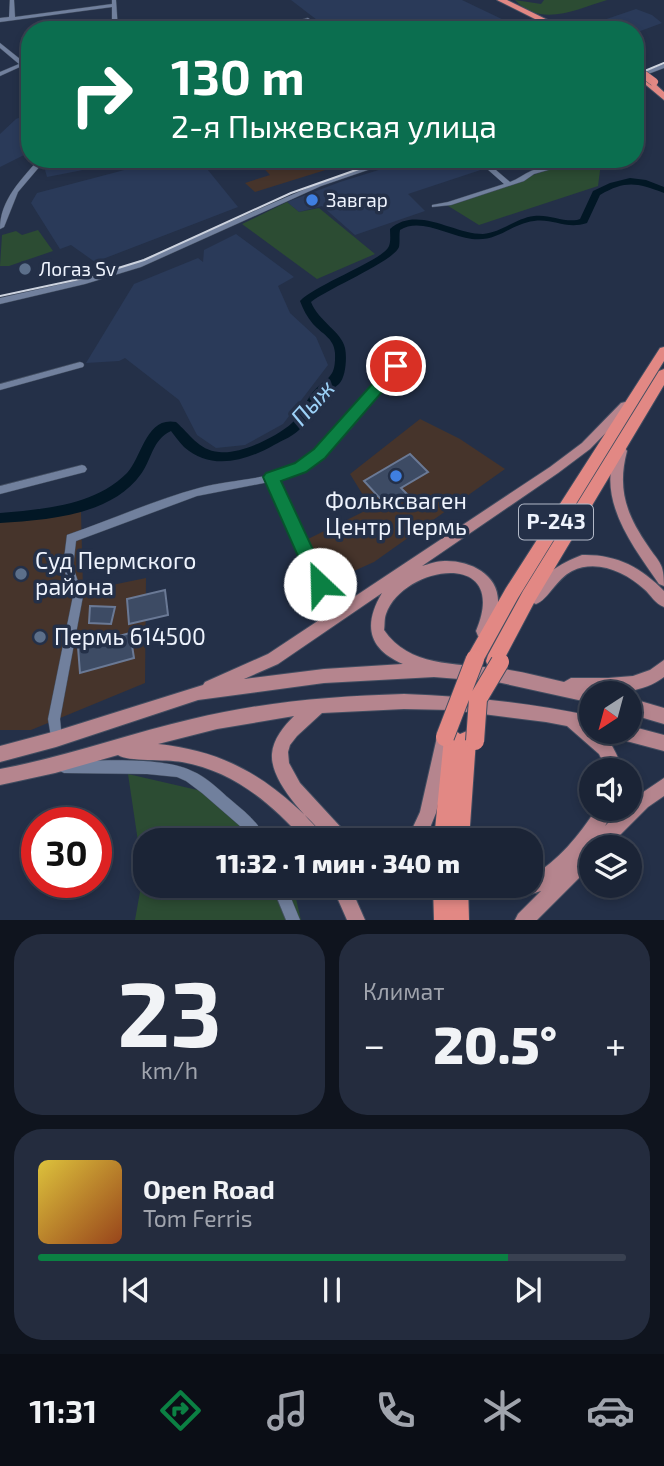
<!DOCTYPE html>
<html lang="ru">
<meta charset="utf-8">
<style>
:root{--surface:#1b2436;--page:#242c3e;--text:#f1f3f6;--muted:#a0a4ad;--line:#394151;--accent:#0b8043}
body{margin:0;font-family:"Exo 2",sans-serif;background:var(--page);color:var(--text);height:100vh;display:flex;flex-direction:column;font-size:26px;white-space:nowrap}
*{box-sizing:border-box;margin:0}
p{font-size:23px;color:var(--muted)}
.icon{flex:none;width:38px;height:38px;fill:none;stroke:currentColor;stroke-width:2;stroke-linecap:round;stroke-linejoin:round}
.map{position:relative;height:920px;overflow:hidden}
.panel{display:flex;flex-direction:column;gap:14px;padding:14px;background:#0f141e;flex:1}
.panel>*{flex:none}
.hud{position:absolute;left:21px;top:21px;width:623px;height:147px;border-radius:28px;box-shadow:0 4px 10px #0003,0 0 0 2px var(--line);background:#0b6e4f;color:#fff;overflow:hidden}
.needle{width:46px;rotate:216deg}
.tools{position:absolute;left:579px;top:681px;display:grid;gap:14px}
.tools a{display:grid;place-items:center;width:63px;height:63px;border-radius:50%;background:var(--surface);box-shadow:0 4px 10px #0003,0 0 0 2px var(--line);font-size:35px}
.speed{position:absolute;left:21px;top:807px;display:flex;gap:14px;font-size:35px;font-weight:700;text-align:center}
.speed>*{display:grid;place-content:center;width:91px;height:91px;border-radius:50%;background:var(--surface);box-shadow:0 4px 10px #0003,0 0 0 2px var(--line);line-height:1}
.speed .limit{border:10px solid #d22;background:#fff;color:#111}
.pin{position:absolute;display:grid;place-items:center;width:60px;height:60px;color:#fff;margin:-30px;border:4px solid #fff;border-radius:50%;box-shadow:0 2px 7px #0007}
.me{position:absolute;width:77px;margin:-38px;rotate:336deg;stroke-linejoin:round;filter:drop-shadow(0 0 5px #0008)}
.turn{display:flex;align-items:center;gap:24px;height:147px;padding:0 35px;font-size:32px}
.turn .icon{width:91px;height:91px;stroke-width:2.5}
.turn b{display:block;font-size:49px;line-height:60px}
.big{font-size:52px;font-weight:800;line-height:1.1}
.panel .widget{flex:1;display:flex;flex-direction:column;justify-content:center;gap:10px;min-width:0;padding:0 24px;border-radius:28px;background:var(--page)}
.panel .dial{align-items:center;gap:0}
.dial b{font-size:91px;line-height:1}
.song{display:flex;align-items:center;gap:21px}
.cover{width:84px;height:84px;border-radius:10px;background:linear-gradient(135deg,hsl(50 70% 55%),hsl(20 70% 35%))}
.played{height:7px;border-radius:4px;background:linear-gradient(90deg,var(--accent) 80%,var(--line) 80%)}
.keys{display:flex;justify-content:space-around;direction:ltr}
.heat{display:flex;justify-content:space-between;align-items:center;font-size:38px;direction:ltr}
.panel .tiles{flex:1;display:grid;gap:14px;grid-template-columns:1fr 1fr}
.widget:last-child{grid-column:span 2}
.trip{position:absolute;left:133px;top:828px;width:410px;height:70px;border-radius:28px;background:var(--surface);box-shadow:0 4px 10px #0003,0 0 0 2px var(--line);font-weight:800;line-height:70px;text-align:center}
.menu{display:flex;height:112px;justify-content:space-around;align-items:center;background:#0b0e16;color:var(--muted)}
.menu .icon{width:49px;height:49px}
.menu .on{color:var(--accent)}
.menu b{font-size:32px;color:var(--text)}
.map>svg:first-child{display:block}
.commercial{fill:#46342b}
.built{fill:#2a3a59}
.green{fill:#2c4c33}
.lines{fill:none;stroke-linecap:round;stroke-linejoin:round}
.river{fill:#021725;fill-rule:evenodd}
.building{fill:#3d4b64;stroke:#6a7995;stroke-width:2}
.minor-casing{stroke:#424d60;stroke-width:1}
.major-casing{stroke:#424d60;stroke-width:2}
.highway-casing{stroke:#424d60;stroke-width:2}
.minor{fill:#71809d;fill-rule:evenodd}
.major{fill:#b5858e;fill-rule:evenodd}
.highway{fill:#e28884;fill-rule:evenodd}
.tram{stroke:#cdd3df;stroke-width:2}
.highway-bridge-far1-casing{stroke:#424d60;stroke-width:9;stroke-linecap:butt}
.highway-bridge-casing{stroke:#424d60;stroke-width:20;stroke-linecap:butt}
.highway-bridge-far1{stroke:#e28884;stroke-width:8}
.highway-bridge{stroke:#e28884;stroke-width:18}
.route{fill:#0b8043;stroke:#07532c;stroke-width:2}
.shop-dot{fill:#3f7fe0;stroke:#243048;stroke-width:2.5}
.service-dot{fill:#5c6f8a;stroke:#243048;stroke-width:2.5}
.labels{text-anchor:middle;stroke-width:7;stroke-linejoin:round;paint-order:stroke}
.far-poi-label{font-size:19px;fill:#eef3fd;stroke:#243048;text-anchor:start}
.shield{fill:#243048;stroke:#b1b8c7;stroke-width:2}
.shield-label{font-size:21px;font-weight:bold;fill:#eef3fd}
.poi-label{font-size:23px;fill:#eef3fd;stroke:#243048;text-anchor:start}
.water-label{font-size:24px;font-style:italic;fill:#9cd1f7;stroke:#243048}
</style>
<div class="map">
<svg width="664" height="920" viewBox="0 0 664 920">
<rect width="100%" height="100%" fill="#243048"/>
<path class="commercial" d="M255,159h36l4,3 9,-3h45l2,3 -96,30 -10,-9 25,-8z
M420,419l40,20 45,30 -131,93 -47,21 -21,-43 65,-32 -21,-34z
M81,512l2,79 63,-13 -1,105 -114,47h-31v-209z"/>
<path class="built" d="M291,0h171l46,22 -27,8h-151z
M636,9l16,6 10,8 -27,10v-3h-41l-8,-4z
M30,113v39l-30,15v-33l16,-15z
M81,159h53v1l-87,17 -3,-11z
M156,159h43l39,48 -143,55 -24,-17 -11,4 -29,-46 6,-10 114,-30z
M414,159h100l-106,35 17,17 -70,24 -33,-29 -23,6 -12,-10 53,-20z
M236,234l58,43 -16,9 12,27 26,24 12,28 -45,59 -38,21 -29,3 -19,-13 -18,-35 -54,-42 -6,3 -33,2 48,-79 64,-26 5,4 1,-12z"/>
<path class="green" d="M515,0l26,4 3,-4h63c-30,9 -66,28 -92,0z
M581,159l20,4 -3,23 -119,39 -34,-21z
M287,202l12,10 20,-4 56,46 -58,25 -75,-55z
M38,230l15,21 -44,15h-9l2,-31 14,-4 6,4z
M128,774l78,18 50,48h-111v46h148l8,34h-166l8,-45z"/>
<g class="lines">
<path class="river" d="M630,178l16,2 18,7v6c-27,-10 -38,-13 -64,2l-13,28c-21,7 -34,-5 -53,-2 -24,3 -35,21 -62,18 -23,-3 -52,-22 -72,-9 -1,5 0,12 -1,17 -5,14 -72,42 -88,55 8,20 30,29 34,46 2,9 1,29 -6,36 -6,5 -12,8 -17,13 -8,10 -12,22 -21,31 -7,8 -18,12 -27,17 -28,16 -63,26 -90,2 -5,-5 -9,-11 -13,-16 -19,9 -19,28 -30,43 -30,42 -95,46 -141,49v-10c44,-4 94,-7 127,-40 15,-16 19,-57 49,-51 14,12 22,28 43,30 20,3 58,-15 73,-29 9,-9 13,-21 21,-31 14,-16 23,-12 22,-39 -1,-15 -13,-19 -22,-29 -6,-7 -10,-15 -13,-23 16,-17 84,-41 89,-55 2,-5 1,-12 1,-17 27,-24 63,5 93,5 18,-1 33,-16 51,-18 15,-2 28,6 43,4l3,-1 13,-28 17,-8z"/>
</g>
<path class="building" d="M410,454l18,18 -27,16 6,6 -20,12 -23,-25z
M165,590l3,25 -39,9 -2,-25z
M90,606l25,1 -4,17 -22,-1z
M130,633l4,25 -54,15 -2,-26z"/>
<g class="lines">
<g class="minor-casing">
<path id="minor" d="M10,0h4l1,17 97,-13v-4h4l2,30h-6v-23l-112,15v-4l9,-1z
M308,18l3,2 -1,1 -32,9h-9z
M0,43l30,24v5l-8,-6 -22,10v-4l19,-8 -19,-16z
M664,64v4l-29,11v-4z
M39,159h7l-28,33 -14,35 -4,2c0,-29 21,-49 39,-70z
M349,159h7l9,8 25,-8h10l-79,27 -180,81 -56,17 -85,20v-6l84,-19 51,-16 182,-79 42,-15z
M476,159h7l27,23c8,-3 14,-8 21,-11 13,-5 40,-13 52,-11l-49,14 -10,7 -73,24 -19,2v-2l16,-3 56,-18z
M80,362l3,1 1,2 -1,2 -83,23v-6z
M396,363l3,1 1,2 -1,2c-26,32 -59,82 -95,102 -8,4 -17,7 -26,10l64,136 -2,4 -4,1 -4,-1 -63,-138 -72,14 -121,45 -3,26 10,29 -23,123 2,20 -2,4 -4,2 -4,-2 -4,-24 25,-123 -10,-29 4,-32c44,-15 87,-35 132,-47 32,-9 69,-7 98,-24 36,-19 69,-69 96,-100z
M82,465l3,1 2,3 -2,3 -85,22v-8z
M64,761c35,0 98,-5 128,10 15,6 27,19 39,29 15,13 27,21 35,40h-14l-4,-7 -46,-40 -16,-12 -9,-4 -30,-3 -83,-1 -4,-2 -2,-4 2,-4z
M272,886h14l14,34h-14z"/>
</g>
<g class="major-casing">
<path id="major" d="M625,402l6,4 -2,3 -39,40 -32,24 -136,93c7,-2 15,-5 22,-5 25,-1 56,13 54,43 0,11 -5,22 -10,32l-5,2 -5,-2 -2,-5c35,-83 -73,-66 -90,-17 -2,5 -1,11 -2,16 25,37 71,33 110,38 24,2 47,9 70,14l7,-4h37l25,-2 17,-6 14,-10v17c-21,16 -47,16 -72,16v10l-95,-21 -63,-5 -110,6 -126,17 -142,47 -56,15v-16l56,-15 147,-46 2,-3 63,-28 282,-187 32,-24 39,-40zM382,593c-19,32 -14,56 21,71l-79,5 -80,10 34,-15z
M621,446l4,2 2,3c-10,38 -1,63 21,95 12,18 16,17 16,40l-5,-2c-27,-39 -64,-86 -42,-136z
M582,555c34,-1 59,12 82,36v16c-9,-3 -13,-12 -20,-18 -19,-17 -47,-30 -72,-18 -16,8 -24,29 -36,33l-5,-2 -2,-4c12,-23 30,-34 53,-43z
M404,694c64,2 125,9 188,22v16c18,0 25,24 31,38h-16l-8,-16 -32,-28 -21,-4 -94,-12 -48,-1 -82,4 -25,23 -7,9 -2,7 1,11 11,20 47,51 3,6h-21c-20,-20 -59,-57 -57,-86 1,-15 12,-28 22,-38l-77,13 -59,15c56,6 96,25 138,63 10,9 23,20 29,33h-21c-33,-37 -71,-69 -122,-78 -16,-3 -54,0 -64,-7l-63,18 -55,12v-16c65,-12 127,-35 192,-50 70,-17 141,-23 212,-25z
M630,698l34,10v16l-34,-10z
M630,726l34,9v16l-49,-13 -2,-6h17z
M445,729l6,2 2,6 -17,76 -11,27h-18l13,-28 17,-75 2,-6z
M664,778v18l-16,11 -40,40h-16v18l-55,55h-22l3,-6 23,-23 -23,7 -21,-6 -3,-6h36v-9c29,-16 49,-42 67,-69h18l-10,18 18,-18h7v-7z
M332,886h18l15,34h-18z"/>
</g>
<g class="highway-casing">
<path id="highway" d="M497,0h10l61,30h-11z
M646,81h6l12,11v8l-18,-15z
M664,347v14l-146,237 -37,67 -6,2 -6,-2 -2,-6 2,-6 37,-65 154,-240z
M664,369v16l-129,216 -35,66 -6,2 -6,-2 -2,-6 2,-6 35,-64 136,-220z
M453,729l7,5 7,-3 6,3 3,6 -7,100h-35l10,-102 3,-6z
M433,886h35l1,34h-35z"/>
</g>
<use href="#minor" class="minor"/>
<use href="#major" class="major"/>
<use href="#highway" class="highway"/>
<path class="tram" d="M635,75l29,-12
M0,296l89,-19 55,-17 147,-67 96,-34"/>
<g class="highway-bridge-far1-casing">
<path id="highway-bridge-far1" d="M635,68l19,14"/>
</g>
<g class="highway-bridge-casing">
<path id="highway-bridge" d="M445,737l30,-78
M475,741l3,-42 22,-37"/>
</g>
<use href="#highway-bridge-far1" class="highway-bridge-far1"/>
<use href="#highway-bridge" class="highway-bridge"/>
</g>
<path class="route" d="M396,361l5,2 2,3 -2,4 -76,88 -19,14 -25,9 48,103 -3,6 -6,2 -7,-2 -50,-113 3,-4 29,-10 19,-14 77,-86z"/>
<g class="shop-dot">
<circle cx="312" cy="200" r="7"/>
<circle cx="396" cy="476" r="7"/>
</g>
<g class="service-dot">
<circle cx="25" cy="269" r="7"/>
<circle cx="21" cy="574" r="7"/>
<circle cx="40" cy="637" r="7"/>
</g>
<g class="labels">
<g class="far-poi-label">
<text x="326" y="207">Завгар</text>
<text x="39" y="276">Логаз Sv</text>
</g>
<rect class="shield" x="519" y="504.5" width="74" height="35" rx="5"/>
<g class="shield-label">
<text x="556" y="529">Р-243</text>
</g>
<g class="poi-label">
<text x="396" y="509" text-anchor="middle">Фольксваген<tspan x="396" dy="26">Центр Пермь</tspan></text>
<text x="35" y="569">Суд Пермского<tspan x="35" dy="26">района</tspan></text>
<text x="54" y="645">Пермь 614500</text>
</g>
<g class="water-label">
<text transform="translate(313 403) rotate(-48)" y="8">Пыж</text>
</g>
</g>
</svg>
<div class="tools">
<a><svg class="needle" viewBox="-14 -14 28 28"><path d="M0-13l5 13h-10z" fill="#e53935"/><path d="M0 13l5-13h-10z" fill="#a0a4ad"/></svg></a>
<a><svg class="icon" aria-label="sound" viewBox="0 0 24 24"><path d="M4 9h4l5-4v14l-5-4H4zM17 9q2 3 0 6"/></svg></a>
<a><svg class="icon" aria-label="layers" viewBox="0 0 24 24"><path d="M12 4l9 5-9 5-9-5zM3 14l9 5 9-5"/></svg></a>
</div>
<div class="speed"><div class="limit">30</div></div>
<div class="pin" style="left:396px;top:366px;background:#d93025"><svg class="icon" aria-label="arrive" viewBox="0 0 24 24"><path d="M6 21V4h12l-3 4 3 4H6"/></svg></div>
<svg class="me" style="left:320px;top:584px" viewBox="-20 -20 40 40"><circle r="19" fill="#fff"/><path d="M0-13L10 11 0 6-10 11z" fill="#0b8043"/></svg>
<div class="trip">11:32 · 1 мин · 340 m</div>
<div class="hud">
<div class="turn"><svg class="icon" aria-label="right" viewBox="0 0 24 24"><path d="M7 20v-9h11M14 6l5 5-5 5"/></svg><div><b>130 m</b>2-я Пыжевская улица</div></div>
</div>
</div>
<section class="panel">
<div class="tiles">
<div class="widget dial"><b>23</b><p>km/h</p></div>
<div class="widget"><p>Климат</p>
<div class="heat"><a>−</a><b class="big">20.5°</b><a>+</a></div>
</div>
<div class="widget">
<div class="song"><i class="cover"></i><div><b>Open Road</b><p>Tom Ferris</p></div></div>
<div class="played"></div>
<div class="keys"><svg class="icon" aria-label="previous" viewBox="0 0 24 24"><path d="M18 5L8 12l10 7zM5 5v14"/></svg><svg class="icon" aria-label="pause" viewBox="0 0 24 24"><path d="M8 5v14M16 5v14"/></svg><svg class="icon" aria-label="next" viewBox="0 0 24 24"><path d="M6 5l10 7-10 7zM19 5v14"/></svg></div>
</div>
</div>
</section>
<nav class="menu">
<b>11:31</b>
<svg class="icon on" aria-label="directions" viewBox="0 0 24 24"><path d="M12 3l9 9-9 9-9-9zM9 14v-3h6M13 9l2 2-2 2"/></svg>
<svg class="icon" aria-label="music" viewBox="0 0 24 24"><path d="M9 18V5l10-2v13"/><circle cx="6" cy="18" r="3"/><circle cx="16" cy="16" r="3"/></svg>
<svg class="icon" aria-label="phone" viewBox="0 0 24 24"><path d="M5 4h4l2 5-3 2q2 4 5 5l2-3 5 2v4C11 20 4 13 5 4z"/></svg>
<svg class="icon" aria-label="climate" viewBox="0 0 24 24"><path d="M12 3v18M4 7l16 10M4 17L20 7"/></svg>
<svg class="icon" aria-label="car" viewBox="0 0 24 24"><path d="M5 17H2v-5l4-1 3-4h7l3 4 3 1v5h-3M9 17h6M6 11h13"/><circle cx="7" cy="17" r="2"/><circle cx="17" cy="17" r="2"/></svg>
</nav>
